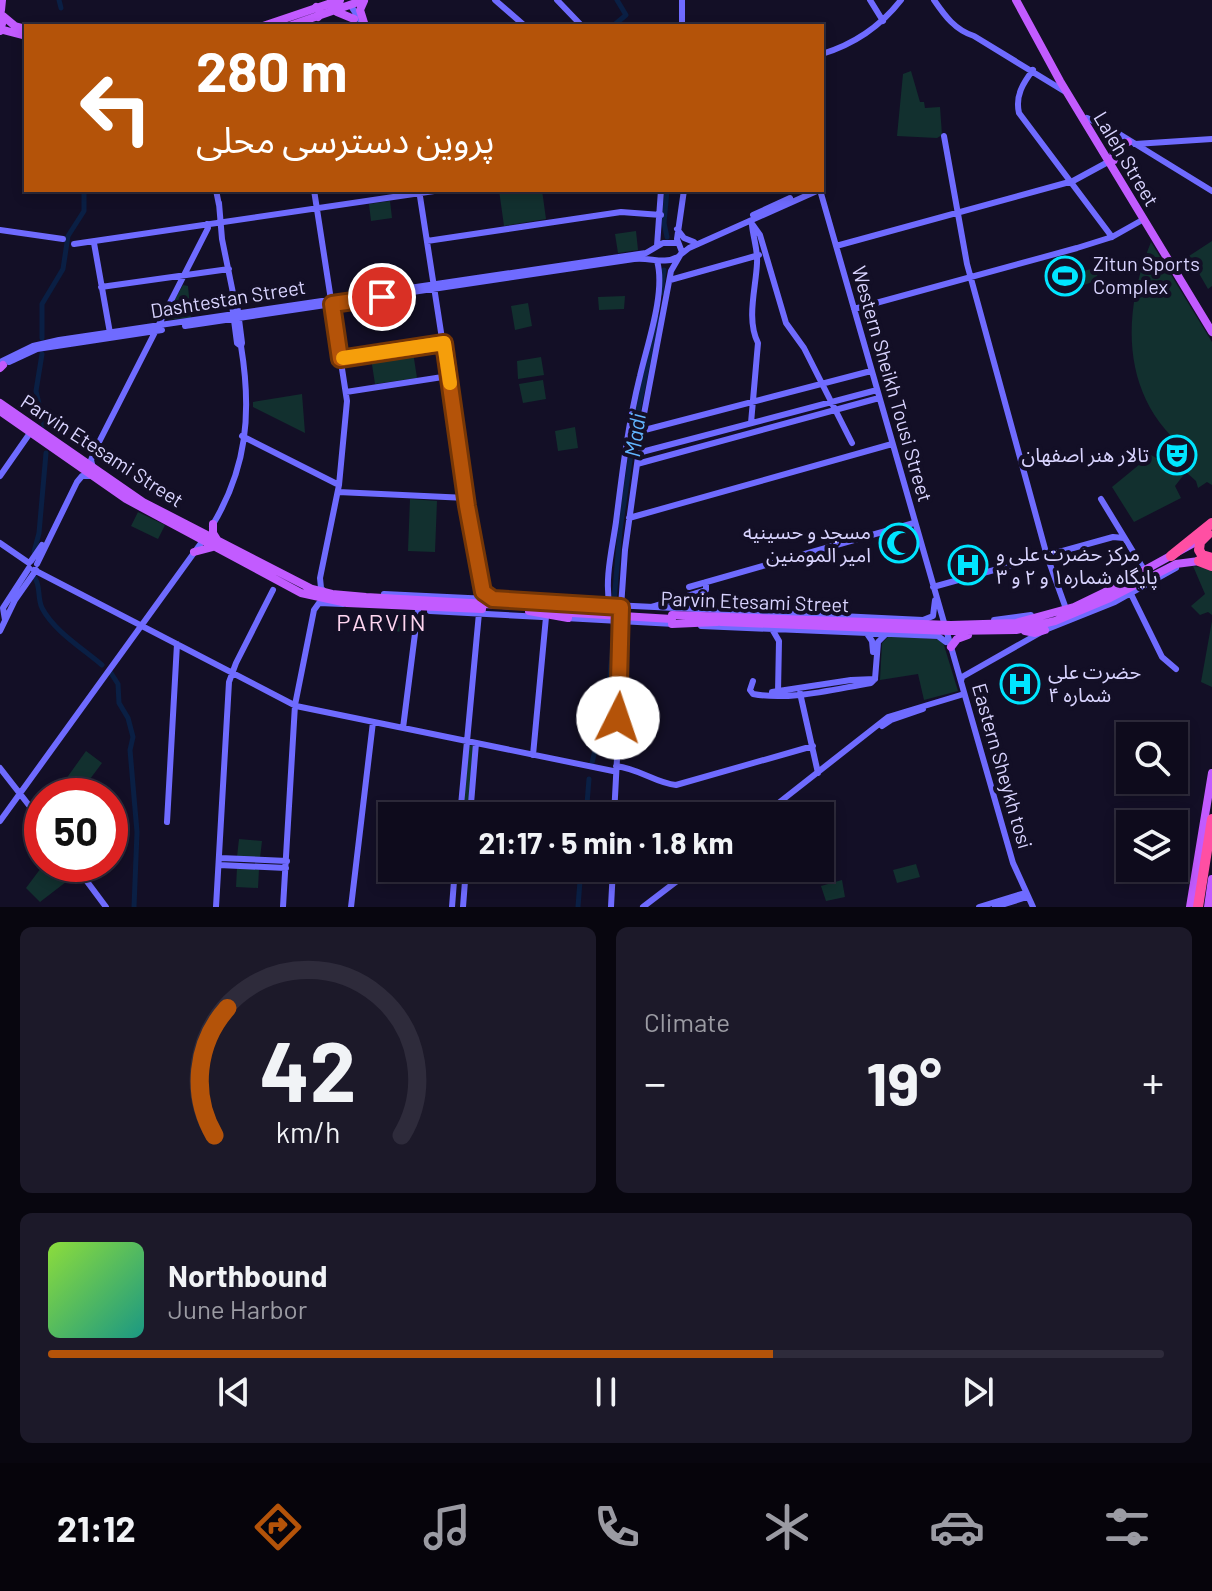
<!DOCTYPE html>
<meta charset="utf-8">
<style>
:root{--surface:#0e0b1c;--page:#1c1929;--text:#f1f3f6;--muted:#9b9ba3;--line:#2e2b3b;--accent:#b45309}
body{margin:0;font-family:Barlow,"Noto Sans Arabic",sans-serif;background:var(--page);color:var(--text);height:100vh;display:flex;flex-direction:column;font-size:30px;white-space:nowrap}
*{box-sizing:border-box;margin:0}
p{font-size:26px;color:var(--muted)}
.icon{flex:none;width:44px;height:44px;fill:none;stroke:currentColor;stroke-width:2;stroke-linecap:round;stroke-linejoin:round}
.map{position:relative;height:907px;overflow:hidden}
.sheet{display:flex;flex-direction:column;gap:20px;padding:20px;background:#08060f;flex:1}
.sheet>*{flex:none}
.guide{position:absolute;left:24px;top:24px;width:800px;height:168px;border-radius:0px;box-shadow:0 4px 12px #0003,0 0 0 2px var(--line);background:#b45309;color:#fff;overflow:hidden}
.buttons{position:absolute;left:1116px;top:722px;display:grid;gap:16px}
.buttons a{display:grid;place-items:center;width:72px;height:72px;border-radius:0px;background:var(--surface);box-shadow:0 4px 12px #0003,0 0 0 2px var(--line);font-size:40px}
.speed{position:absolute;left:24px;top:778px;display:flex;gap:16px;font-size:40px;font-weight:700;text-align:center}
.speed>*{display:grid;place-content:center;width:104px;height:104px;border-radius:50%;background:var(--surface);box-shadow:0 4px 12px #0003,0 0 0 2px var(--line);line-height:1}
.speed .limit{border:12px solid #d22;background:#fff;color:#111}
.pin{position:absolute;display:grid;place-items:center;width:68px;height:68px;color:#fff;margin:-34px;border:4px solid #fff;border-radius:50%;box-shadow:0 2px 8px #0007}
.me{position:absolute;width:88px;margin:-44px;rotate:4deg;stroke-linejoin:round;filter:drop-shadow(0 0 6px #0008)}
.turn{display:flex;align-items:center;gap:28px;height:168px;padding:0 40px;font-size:36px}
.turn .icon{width:104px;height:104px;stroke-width:2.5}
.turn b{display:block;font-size:56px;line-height:68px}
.big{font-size:60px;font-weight:700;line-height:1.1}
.sheet .widget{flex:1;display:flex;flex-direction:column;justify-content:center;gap:12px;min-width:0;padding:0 28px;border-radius:12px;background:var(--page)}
.sheet .dial{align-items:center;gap:0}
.dial svg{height:208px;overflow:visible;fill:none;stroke:var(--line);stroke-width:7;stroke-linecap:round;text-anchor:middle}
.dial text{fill:var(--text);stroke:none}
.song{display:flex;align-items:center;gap:24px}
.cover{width:96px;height:96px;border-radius:12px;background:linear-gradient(135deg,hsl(90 70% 55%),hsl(170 70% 35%))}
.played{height:8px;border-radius:4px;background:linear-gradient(90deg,var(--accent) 65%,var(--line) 65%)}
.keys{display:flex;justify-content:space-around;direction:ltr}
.heat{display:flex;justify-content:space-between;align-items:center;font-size:44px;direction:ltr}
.sheet .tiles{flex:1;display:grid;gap:20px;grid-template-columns:1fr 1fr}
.widget:last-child{grid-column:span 2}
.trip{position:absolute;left:378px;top:802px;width:456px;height:80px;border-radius:0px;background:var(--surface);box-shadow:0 4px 12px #0003,0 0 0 2px var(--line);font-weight:700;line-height:80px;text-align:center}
.tabs{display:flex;height:128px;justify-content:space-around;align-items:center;background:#06040b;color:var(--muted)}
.tabs .icon{width:56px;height:56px}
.tabs .on{color:var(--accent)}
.tabs b{font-size:36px;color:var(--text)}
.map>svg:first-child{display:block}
.green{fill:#12302f}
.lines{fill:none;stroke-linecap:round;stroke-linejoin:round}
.river{stroke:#0a1f44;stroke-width:5}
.secondary{stroke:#6f6bff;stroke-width:6}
.primary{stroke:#c25bff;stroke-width:8}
.highway{stroke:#ff4fa3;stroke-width:10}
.primary-bridge{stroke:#c25bff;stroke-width:8}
.route-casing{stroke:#753606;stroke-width:20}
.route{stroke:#b45309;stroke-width:14}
.slow{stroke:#f59e0b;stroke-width:14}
.labels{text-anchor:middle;stroke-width:8;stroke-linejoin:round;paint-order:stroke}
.street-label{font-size:20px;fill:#d9d4ff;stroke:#130f26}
.poi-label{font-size:20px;fill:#d9d4ff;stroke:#130f26;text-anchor:start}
.water-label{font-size:22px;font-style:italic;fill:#62b6ff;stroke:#130f26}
.quarter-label{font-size:24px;letter-spacing:2px;fill:#ffd6f0;stroke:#130f26}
</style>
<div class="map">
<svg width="1212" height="907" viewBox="0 0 1212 907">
<rect width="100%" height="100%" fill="#130f26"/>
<path class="green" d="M911,71l9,31h4l1,6 15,-1 2,28 -5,3 -40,-2 6,-62z
M499,190h43l4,29 -42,7z
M390,201l2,17 -21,3 -2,-17z
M636,231l2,19 -20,3 -3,-19z
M1212,241v45l-4,3 -19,-33z
M1151,242l61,100v143l-5,-3 -9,6 -2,-7 -10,-9 -11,14 6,12 -47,24 -22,-35 39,-32 11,6 27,7 4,-13c-72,-52 -73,-137 -42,-213z
M1101,266l-6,15 -14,5 -4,-13z
M183,285l5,1 3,32 -28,2z
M625,296l-1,13 -25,1 -1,-13z
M528,303l4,23 -17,4 -4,-24z
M413,352l4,26 -42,6 -4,-26z
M541,357l3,18 -26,4 -1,-18z
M543,380l3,19 -23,4 -4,-19z
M302,394l3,39 -52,-26v-5z
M575,427l3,21 -20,3 -3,-20z
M410,499l27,2 -2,51 -27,-1z
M138,512l27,13 -7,14 -27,-13z
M1193,566l19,3v46l-4,-3 -8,3 -9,-9 14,-12z
M396,611l19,2 -2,20 -20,-2z
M1212,621v66l-11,-5z
M889,636l48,3 6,3 15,49 -34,9 -6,-26 -38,6 2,-37z
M469,745l5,2 -6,69h-6z
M86,751l16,12 -21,28 -15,-12z
M509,806l53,4 3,6 -53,-1 -4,-6z
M239,839l23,2 -2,17 -23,-1z
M44,864h22l9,11 -35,27 -14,-14z
M916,864l4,13 -23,6 -4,-13z
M237,868l22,1 -1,19 -22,-1z
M842,880l3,17 -19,4 -5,-15z"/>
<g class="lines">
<path class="river" d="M59,0l2,8
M613,26l13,-11 -9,-15
M667,237l-3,-14 3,-33
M661,293l3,-23
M42,338v-34l21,-35 5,-33 16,-25v-21
M42,354l-6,37 8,34
M34,552l5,-19 7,-80
M35,578c6,10 2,19 7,30 12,23 40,40 60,57
M614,602l6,-72 15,-104 22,-108
M111,673l7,11 1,19 9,15 5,19 -3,13 7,82 -3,75
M592,763l17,-75 4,-47
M586,816l3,-37
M578,907l3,-39"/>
<path class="secondary" d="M495,0l30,26
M557,0l25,26
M682,0v26
M870,0l13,21
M934,0c11,16 21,30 40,36l90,55
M351,6l11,17
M822,54c33,-10 58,-27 79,-54
M1033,70c-10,13 -18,26 -14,43l93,124
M1087,118l29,14 96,59
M944,136l23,128 80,292 18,50
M1135,144l77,-5
M216,190l3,15
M314,190l17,110
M419,190l56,362 7,37 8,8
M820,190l193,673 20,44
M219,203l3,36 11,54
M753,215l37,-17
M750,221l10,14 26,88 18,25 48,95
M677,229l7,9 10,4
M0,230l63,9
M427,241l194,-29 40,3
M94,243l16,90
M74,244l367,-54
M657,246l4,-56
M836,246l237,-65 35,-19
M680,255l9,-7 130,-58
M670,280l89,-25
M101,287l128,-18
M854,309l223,-61 35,-11 32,-18
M185,326l449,-67c17,-2 29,6 44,-2
M340,359l104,-16
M0,362l33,-16 26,-6 587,-87 17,-10h15
M9,362l28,-13 125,-19
M346,392l103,-16
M751,423l7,-80c-12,-24 -2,-55 -1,-80 1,-13 -4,-26 -5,-38
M637,432l234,-61
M242,436l97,49
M638,453l239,-63
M637,464l242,-66
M93,468l-2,-8 4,-10 113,-222 -1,-4
M0,476l30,-43
M338,492l129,6
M1101,499l42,69
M629,518l263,-74
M212,526c35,-58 40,-113 29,-180l1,-3 -6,-47 -3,-3 -2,4 6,46 4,3
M0,543l29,20
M31,561l11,-16
M37,564l40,-82 5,-6h10
M34,570l262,136 317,65
M689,587l225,-64
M933,587l180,-50 11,1
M326,593l-5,-5 -1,-10 19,-93 8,-84 -15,-97
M384,594l539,26 10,-4 2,-16
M1131,594l31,63 14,12
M651,607l55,-17v-8
M610,608c-6,-28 2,-58 6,-86 6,-48 12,-98 24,-146 7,-31 26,-84 17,-115
M314,610l5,-7 24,1
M430,611l112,6
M565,618l109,6
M613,619l4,24
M5,620l-2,-12 26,-40
M994,620l37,-5
M701,626l237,10 8,6
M772,629l7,12 -1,51
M0,631l15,-31 21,-30
M866,632l6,9 1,11
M875,679l3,-37 7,-7
M753,681l-3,9 3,4c37,7 81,-5 118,-11l4,-4
M961,681l1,-4 83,-47 70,-28 61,-34
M772,692l79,-12 24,-1
M800,693l18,80
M882,726l9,-6 32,-11
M403,728l15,-118
M533,755l13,-138
M616,766c24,3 40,17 60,19l137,-39
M0,768l42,54
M470,810l33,2 2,-2 -34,-4
M460,816l19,-203
M470,816l6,-73
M510,816l-5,-6 6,-6 53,4 3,8
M614,816l7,-134v-75l4,-57 19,-136 27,-143 11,-19 -5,-13 7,-49
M762,816l126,-99 76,-23
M0,821l204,-282
M167,822l10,-178
M220,858l67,3
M74,864l32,43
M219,865l67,3
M216,907l13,-225 7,-19 37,-73
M283,907l12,-202 19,-95
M351,907l22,-185
M452,907l3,-39
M463,907l3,-39
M611,907l2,-39
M643,907l51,-39
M979,907l46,-14
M995,907l32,-10"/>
<path class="primary" d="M1016,0l44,81 152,251
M364,1l-4,9 5,16
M1,10l1,-10
M337,12l17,7
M3,16l12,10 11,3
M263,26l77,-26
M289,26l75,-26
M0,29l26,7
M1114,160l-1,-13 15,-5
M0,368l3,-3
M0,403l143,99 169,87 20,5 34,3 189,11
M0,411l126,88 175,94 46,10 135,6
M213,524v9l5,8
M194,552l19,-5
M529,611l39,7
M672,615l279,10 65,-2 58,-16 31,-15 98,-54
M721,622l228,9 67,-1 39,-9 55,-23 66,-34 23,-3
M672,624l45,-2
M1025,631l10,2 10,-3
M951,647l6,-8 11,-4
M1190,907l22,-134
M1208,907l4,-28"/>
<path class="highway" d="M1208,534l-8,8 -1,8 3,5 10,3
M1171,556l41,-33
M1199,561l13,5
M1198,907l14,-88"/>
<path class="primary-bridge" d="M316,7l5,6 -3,4
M0,31l3,-11
M556,612l116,7"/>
</g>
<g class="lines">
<g class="route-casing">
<path id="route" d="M382,297l-50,7 8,55 104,-16 23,163 16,86 10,7 128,8 -3,111"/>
</g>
<use href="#route" class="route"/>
<path class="slow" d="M343,358l101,-15 6,40"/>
</g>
<defs>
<g id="stadium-ring" transform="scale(2)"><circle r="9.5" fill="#130f26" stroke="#00e5ff" stroke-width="1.5"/><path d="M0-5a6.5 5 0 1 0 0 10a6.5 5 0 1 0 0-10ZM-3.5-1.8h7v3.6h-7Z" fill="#00e5ff"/></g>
<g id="theatre-ring" transform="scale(2)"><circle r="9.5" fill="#130f26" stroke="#00e5ff" stroke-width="1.5"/><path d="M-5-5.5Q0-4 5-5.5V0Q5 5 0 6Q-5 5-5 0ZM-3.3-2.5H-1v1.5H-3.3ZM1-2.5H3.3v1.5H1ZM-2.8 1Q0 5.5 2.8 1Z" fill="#00e5ff"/></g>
<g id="mosque-ring" transform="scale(2)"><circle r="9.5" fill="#130f26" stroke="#00e5ff" stroke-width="1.5"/><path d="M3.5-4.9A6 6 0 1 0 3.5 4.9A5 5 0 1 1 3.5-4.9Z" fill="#00e5ff"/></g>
<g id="hospital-ring" transform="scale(2)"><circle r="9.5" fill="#130f26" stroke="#00e5ff" stroke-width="1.5"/><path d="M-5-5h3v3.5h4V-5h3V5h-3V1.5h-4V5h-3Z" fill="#00e5ff"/></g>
</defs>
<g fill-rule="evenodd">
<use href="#stadium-ring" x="1065" y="276"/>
<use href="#theatre-ring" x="1177" y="455"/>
<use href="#mosque-ring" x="899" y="543"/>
<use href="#hospital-ring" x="968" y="565"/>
<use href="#hospital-ring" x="1020" y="684"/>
</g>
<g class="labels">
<g class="street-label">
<text transform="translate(1126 159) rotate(59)" y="7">Laleh Street</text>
<text transform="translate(228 299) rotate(-9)" y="7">Dashtestan Street</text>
<text transform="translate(892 384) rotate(74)" y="7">Western Sheikh Tousi Street</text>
<text transform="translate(102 451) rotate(33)" y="7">Parvin Etesami Street</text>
<text transform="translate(755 602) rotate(2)" y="7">Parvin Etesami Street</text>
<text transform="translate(1002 766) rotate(74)" y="7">Eastern Sheykh tosi</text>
</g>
<g class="poi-label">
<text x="1093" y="271">Zitun Sports<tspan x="1093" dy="23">Complex</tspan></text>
<text x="1149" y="462" text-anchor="end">تالار هنر اصفهان</text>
<text x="871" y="539" text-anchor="end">مسجد و حسینیه<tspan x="871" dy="23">امیر المومنین</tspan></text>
<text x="996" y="561">مرکز حضرت علی و<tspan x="996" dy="23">پایگاه شماره۱ و ۲ و ۳</tspan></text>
<text x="1048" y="679">حضرت علی<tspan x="1048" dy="23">شماره ۴</tspan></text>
</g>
<g class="water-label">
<text transform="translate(635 435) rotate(-82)" y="8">Madi</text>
</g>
<g class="quarter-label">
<text x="382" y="631">PARVIN</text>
</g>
</g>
</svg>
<div class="buttons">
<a><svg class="icon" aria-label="search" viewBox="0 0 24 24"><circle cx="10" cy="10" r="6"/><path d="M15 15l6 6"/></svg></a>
<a><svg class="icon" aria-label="layers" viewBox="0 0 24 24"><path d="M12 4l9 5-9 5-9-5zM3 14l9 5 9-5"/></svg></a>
</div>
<div class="speed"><div class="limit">50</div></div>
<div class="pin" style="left:382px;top:297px;background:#d93025"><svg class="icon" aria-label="arrive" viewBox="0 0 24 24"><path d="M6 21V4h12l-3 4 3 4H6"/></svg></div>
<svg class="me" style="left:618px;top:718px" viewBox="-20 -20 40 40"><circle r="19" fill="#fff"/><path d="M0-13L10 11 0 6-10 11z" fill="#b45309"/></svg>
<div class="trip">21:17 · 5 min · 1.8 km</div>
<div class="guide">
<div class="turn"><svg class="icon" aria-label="left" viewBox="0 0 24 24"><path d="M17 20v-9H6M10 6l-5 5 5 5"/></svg><div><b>280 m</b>پروین دسترسی محلی</div></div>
</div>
</div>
<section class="sheet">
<div class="tiles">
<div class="widget dial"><svg viewBox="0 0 100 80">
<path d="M14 69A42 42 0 1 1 86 69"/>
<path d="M14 69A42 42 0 0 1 19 20" stroke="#b45309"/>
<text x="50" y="56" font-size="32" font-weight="700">42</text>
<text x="50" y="72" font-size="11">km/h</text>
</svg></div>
<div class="widget"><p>Climate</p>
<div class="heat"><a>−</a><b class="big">19°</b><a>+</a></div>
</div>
<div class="widget">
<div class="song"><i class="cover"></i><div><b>Northbound</b><p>June Harbor</p></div></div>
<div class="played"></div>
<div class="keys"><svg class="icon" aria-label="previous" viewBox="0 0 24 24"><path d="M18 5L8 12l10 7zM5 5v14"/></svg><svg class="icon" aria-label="pause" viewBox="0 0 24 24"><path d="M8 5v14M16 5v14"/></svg><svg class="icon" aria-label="next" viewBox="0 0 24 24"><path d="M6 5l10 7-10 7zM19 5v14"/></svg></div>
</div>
</div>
</section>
<nav class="tabs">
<b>21:12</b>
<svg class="icon on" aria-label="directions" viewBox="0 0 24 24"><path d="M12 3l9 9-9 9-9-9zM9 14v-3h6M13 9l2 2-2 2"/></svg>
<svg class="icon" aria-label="music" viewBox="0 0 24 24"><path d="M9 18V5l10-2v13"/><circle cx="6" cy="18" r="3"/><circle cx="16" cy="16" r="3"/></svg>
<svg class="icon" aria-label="phone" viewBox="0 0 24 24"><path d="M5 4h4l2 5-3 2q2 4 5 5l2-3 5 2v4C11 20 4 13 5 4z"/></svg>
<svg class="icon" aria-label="climate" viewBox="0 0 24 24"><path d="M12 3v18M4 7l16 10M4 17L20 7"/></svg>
<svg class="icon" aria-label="car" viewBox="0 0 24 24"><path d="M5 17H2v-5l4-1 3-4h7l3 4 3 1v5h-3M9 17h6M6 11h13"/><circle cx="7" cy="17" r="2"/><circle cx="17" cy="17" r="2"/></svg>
<svg class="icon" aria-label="filters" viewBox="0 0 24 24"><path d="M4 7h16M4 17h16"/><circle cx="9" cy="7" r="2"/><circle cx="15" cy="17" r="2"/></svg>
</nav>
